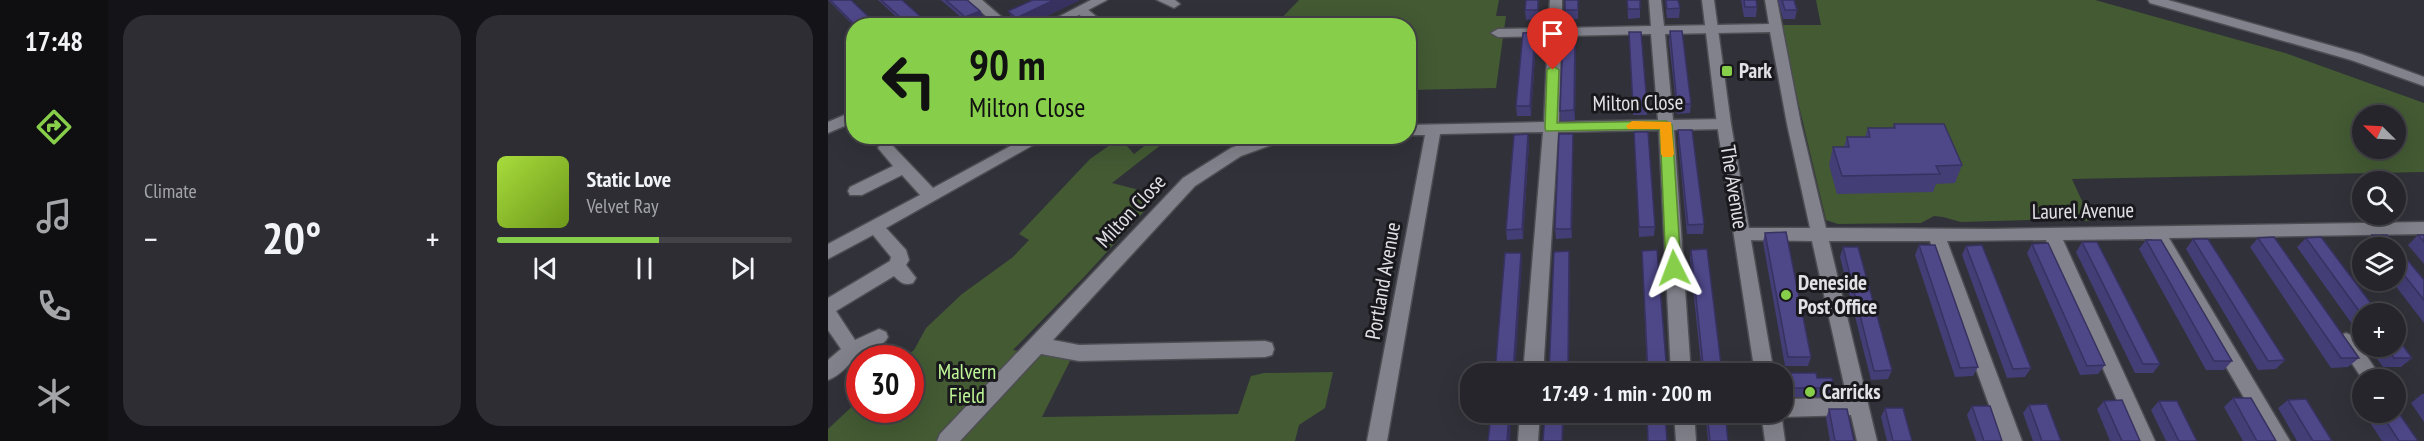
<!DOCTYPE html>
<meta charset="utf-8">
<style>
:root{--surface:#25252b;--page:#2d2d33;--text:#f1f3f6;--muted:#a3a5a9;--line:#424247;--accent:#87cf4b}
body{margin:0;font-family:"PT Sans Narrow",sans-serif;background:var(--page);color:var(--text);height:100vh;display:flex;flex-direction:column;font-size:22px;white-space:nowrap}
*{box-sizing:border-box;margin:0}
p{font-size:20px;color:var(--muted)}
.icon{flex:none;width:33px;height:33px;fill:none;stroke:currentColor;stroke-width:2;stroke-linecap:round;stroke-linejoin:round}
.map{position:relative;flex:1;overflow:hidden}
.details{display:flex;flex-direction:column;gap:15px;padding:15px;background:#141418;width:720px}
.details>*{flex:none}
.top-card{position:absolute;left:18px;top:18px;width:570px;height:126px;border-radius:24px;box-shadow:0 6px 24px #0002,0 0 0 2px var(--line);background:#87cf4b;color:#111;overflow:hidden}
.needle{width:39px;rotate:294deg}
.buttons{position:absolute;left:1524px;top:105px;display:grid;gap:12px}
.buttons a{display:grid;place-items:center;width:54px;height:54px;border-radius:50%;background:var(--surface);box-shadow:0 6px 24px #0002,0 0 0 2px var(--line);font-size:30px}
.speed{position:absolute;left:18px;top:345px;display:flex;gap:12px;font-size:30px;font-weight:700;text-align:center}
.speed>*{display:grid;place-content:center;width:78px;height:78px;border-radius:50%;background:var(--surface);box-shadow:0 6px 24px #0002,0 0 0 2px var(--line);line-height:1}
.speed .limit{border:9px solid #d22;background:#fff;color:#111}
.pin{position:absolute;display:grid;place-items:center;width:51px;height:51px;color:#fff;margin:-62px -26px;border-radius:50% 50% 50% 0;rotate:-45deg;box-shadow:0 0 6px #0007}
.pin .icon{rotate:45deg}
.me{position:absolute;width:66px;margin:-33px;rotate:357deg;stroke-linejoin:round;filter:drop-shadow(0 0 4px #0008)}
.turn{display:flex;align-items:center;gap:21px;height:126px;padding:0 24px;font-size:27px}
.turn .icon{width:78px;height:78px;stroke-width:2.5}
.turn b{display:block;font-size:42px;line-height:51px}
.big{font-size:45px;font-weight:700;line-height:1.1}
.details .widget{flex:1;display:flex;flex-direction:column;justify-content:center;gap:9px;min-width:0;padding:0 21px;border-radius:24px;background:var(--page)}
.song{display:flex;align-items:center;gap:18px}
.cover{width:72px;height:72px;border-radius:9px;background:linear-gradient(135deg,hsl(80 70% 55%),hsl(80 70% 35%))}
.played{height:6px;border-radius:3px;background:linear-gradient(90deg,var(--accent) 55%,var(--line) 55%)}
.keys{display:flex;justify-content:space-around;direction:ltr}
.heat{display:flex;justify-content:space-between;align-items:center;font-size:33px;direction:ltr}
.details .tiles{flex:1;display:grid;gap:15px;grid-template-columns:repeat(2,1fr)}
.trip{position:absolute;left:632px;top:363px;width:333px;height:60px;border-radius:24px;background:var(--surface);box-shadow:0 6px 24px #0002,0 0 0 2px var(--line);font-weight:700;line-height:60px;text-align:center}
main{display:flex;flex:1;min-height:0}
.tabs{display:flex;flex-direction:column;width:108px;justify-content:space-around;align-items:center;background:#0f0f11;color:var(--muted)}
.tabs .icon{width:42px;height:42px}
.tabs .active{color:var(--accent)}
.tabs b{font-size:27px;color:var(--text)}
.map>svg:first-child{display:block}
.green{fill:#435a33;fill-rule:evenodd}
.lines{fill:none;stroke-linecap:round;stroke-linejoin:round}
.minor-casing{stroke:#4d4d53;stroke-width:3}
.tertiary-casing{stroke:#4d4d53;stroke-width:3}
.secondary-casing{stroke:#4d4d53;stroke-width:3}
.minor{fill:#82828c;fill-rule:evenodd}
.tertiary{fill:#82828c;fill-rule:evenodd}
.secondary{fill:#82828c;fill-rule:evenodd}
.wall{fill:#433e76}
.shaded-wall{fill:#373260}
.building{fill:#4e4889;stroke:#373260;stroke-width:1.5}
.route{fill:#87cf4b;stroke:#588731;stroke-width:1.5}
.slow{fill:#f59e0b}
.poi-dot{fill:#87cf4b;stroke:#19191d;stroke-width:2}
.labels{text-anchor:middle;stroke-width:6;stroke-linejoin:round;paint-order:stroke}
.poi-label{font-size:21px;font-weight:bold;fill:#e1e1e6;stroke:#19191d;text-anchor:start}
.street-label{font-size:21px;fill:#e1e1e6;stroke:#19191d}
.park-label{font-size:21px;fill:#bef697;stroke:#19191d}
</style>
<main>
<nav class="tabs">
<b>17:48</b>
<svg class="icon active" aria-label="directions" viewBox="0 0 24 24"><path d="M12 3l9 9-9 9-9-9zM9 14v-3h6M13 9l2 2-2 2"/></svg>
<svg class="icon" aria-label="music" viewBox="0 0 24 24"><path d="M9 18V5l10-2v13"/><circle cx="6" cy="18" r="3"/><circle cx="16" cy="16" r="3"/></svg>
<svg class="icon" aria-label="phone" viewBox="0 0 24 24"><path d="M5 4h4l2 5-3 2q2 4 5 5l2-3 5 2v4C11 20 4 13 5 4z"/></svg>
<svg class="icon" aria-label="climate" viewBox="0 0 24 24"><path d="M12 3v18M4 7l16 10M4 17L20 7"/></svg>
</nav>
<section class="details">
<div class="tiles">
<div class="widget"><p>Climate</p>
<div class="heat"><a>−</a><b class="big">20°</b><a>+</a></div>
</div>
<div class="widget">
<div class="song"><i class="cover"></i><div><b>Static Love</b><p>Velvet Ray</p></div></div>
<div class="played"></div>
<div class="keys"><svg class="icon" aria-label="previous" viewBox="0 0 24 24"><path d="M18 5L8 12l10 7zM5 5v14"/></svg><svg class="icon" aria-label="pause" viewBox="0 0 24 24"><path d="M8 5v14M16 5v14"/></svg><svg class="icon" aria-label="next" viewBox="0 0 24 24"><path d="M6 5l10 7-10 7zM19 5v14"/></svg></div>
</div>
</div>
</section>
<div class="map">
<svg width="1596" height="441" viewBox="0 0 1596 441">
<rect width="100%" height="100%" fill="#313139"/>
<path class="green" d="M471,0h200l-3,16h10l-10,72 -87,2 -1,-64h-134z
M988,0h279l190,53 139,50v69l-352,7 19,42c-6,0 -13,0 -20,-1 -18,-1 -23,-9 -42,0l-68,2 -18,-5 -9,-1 -13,7 -83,1 -12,-4 -46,-195h41zM1534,116h34v32h-34z
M328,137h15l-59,46 47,12 -73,80 -73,75 58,9 -29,58 196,-3 13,-38 13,-3 69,-1 -8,36 -26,17 -4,16h-467v-12l31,-29 1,10h50v-52h-5l9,-8 12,-22 36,-34 51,-37 16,-17 -10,-6 71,-75 30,-21 14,16z"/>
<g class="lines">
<g class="minor-casing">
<path id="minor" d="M140,0h14l30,26h-15z
M329,0h18l5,4 -6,4z
M722,0h12v28l89,-2 -2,-26h12l3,26 105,-2 -4,-24h12l24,124 25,104 166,1 432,-7v12l-255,4 121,203h-21l-117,-202 -89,1 92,201h-20l-89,-201 -99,1 75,200h-20l-72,-200h-101l48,200h-20l-6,-26 -69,2 -8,-5h8v-13l65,-1 -35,-157 -70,-1 -6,-2 -2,-4 2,-4 6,-2h68l-23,-104 -17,-92 -105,2 8,86 51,-1 7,5 -7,5 -50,1 17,244h-20l-12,-244 -101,2 -15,242h-20l20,-242 -103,2 -53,307h-20l58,-306h-17v-10l136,-3 4,-86 -50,1 -7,-4 7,-4 50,-1zM823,34l7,86 -99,2 2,-86z
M252,6l5,1 22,19h-15l-18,-16z
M201,136h20l-163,92 20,22 3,10 -3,5 10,13 -3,5c-9,3 -13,-1 -19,-7l-58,35 19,29 24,-11 7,3 2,5c-5,10 -19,13 -28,19 -12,7 -19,20 -32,24v-20l13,-11 -13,-19v-32l62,-37 1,-4 -18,-22 -45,24v-15l92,-49 -18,-20 -40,20h-12l-2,-4 2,-4 43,-21 -15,-18 3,-4h10l42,44z
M435,136h24l-2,4 -44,16 -46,30 -142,154 26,5 186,-4 7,2 2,6 -2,6 -7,2 -186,4 -38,-7 -81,87h-23l3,-7 243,-256 48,-30z
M1518,333l7,3 30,44h-20l-26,-39 2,-5z
M692,412h20l-2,29h-20z
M846,412h20l2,29h-20z"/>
</g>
<g class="tertiary-casing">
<path id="tertiary" d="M874,0h12l17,124 43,250h-19l-38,-250z
M933,412h20l4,29h-20z"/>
</g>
<g class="secondary-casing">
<path id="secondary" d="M263,0h16l-49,26h-17z
M1320,0h20l193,54 63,23v9l-73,-26 -201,-57z
M26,111v11l-26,11v-11z"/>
</g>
<use href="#minor" class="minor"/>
<use href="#tertiary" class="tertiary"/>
<use href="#secondary" class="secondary"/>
</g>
<path class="wall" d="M0,0h23l27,26h-24z
M50,0h24l29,26h-25z
M113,0h26l13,11 6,9 -12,6h-3z
M252,0l-54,26h-6l-6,-5 -6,-10z
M711,0l-1,19 -12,1 -1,-10z
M750,0v19l-12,1 -1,-10z
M799,0h13v18l-12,1z
M837,0h13l2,8 -1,10h-12z
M913,0h15l1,7 -1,10h-12z
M950,0h16l3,10 -2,9h-12z
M842,31l21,73 -1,9 -13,1 -8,-73z
M801,32l18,73v10h-14z
M708,42l-5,74h-14l-1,-10z
M748,46l-1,74 -14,1 -1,-10z
M1066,124l68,41 -7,18 -19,1 -3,8 -96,2 -8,-29 4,-18h11l3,-10h18l3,-9h25z
M850,130l26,94 -1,10h-16l-9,-94z
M806,132l21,95 -1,9 -15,1z
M700,134l1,10 -6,95 -16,1 -1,-10z
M745,144l-1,94 -16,1 -1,-10z
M937,233l46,124 -3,9h-23l-22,-124z
M1544,235h15l37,45v43l-33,-43h5v-32h-31l-3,-3z
M1590,235h6v29l-16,-19z
M1430,238l101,120 -11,9 -17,1 -81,-121z
M1478,238l56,76v24l-65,-91z
M1365,239l92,121 -9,9 -18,1 -72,-121z
M1318,240l86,121 -8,9h-18l-67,-121z
M1254,242l78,122 -7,9h-18l-59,-121z
M1204,244l73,121 -7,9 -18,1 -53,-122z
M1091,245l59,122 -5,9 -18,1 -40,-122z
M1138,246l65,122 -6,9 -18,1 -45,-123z
M1015,247l49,123 -4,9 -17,1 -31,-123z
M879,249l15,125h-20l-12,-115 1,-9z
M814,251l25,123h-20z
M1540,346h28l16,12 -11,9h-18z
M963,373l26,5 17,10 -3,9h-40l-3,-15z
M1594,394h2v28l-13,-19z
M1405,398l43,43h-33l-19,-34z
M1534,399v13l-5,-8z
M1460,400l44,41h-35l-19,-33z
M1276,401l36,40h-30l-13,-32z
M1331,401l38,40h-31l-15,-31z
M1201,405l32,36h-28l-10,-28z
M1144,406l30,35h-26l-9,-26z
M1057,408l27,33h-25l-6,-24z
M1001,409l25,32h-24l-4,-23z
M879,412l21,29h-20l-2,-21z
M1535,412h33l22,29h-36z"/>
<path class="shaded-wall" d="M226,0h26l-54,26h-5l-5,-8z
M710,0h1l-1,19z
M152,11l6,9 -12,6h-3l-6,-9z
M707,32l1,10 -5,74 -1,-10z
M747,36l1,10 -1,74 -1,-10z
M700,134l1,10 -6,95 -1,-10z
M745,134v10l-1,94 -1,-9z
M741,251l1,10 -1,113h-1z
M693,253l1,9 -7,112h-2z
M735,413l1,9 -1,19h-1z
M681,415l2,9 -1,17h-3z"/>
<path class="building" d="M2,0h21l27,26h-22z
M53,0h21l29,26h-21z
M118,0h21l13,11 -15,6z
M205,0h21l-38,18 -8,-7z
M698,0h12v10h-13z
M737,0h13v10h-13z
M799,0h13v9h-12z
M838,0h12l2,8 -13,1z
M916,0h12l1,7h-12z
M954,0h12l3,10h-12z
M842,31h12l9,73h-14z
M707,32l-5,74h-14l7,-73z
M801,32h12l6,73 -14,1z
M735,36h12l-1,74 -14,1z
M1066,124h50l18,41 -26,1 4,8 -98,2 -9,-29h16l-2,-10h23l-2,-9h27z
M850,130h14l12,94 -16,1z
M806,132h14l7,95h-16z
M700,134l-6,95 -16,1 8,-95z
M731,134h14l-2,95h-16z
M958,232l25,125h-23l-23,-124z
M1544,235h15l37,45v20l-28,-35v-17h-14z
M1590,235h6v7z
M1446,237l85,121h-18l-83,-120z
M1493,237l58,77h-17v1l-56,-77z
M1365,239h15l77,121 -17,1z
M1318,240h15l71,121h-18z
M1254,242h15l63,122h-17z
M1220,243l57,122 -18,1 -55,-122z
M1091,245h16l43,122 -18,1z
M1154,245l49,123 -18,1 -47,-123z
M1015,247h15l34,123 -18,1z
M879,249l15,124 -18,1 -13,-124z
M829,250l10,124h-19l-6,-123z
M741,251l-1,123h-19l5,-122z
M677,253h16l-8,121h-18z
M1568,336l16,22h-18l-8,-12h10z
M963,373h25l1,5h15l2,10h-41z
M1405,398h18l25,43h-19z
M1478,399l26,42h-19l-25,-41z
M1294,400l18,41h-18l-18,-40z
M1331,401h18l20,40h-18z
M1219,404l14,37h-19l-13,-36z
M1144,406h18l12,35h-18z
M1057,408h18l9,33h-19z
M1001,409h18l7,32h-19z
M1568,409l22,32h-19l-19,-29h16z
M879,412h18l3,29h-18z
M735,413l-1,28h-19l2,-27z
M819,414h18l2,27h-19z
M663,415h18l-2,26h-19z"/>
<path class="route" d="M725,66l6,4 -2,53 109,-2 6,4 9,143 -2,4h-11l-2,-4 -6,-139 -114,2 -1,-3 2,-58z"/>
<path class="slow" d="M804,121l39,1 3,32 -2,3h-9l-2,-3 -1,-25h-32l-2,-3z"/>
<g class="poi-dot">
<rect x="893" y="65" width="12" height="12" rx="3"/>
<circle cx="958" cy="295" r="6"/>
<circle cx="982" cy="392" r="6"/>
</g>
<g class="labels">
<g class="poi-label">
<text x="911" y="78">Park</text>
<text x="970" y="290">Deneside<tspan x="970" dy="24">Post Office</tspan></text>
<text x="994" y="399">Carricks</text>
</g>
<g class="street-label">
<text transform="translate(810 103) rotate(-1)" y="7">Milton Close</text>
<text transform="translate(906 187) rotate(81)" y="7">The Avenue</text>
<text transform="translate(303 211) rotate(-47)" y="7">Milton Close</text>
<text transform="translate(1255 211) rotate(-1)" y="7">Laurel Avenue</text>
<text transform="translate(555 281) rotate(-80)" y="7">Portland Avenue</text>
</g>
<g class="park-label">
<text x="139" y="379">Malvern<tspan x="139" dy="24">Field</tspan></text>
</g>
</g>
</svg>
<div class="buttons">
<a><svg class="needle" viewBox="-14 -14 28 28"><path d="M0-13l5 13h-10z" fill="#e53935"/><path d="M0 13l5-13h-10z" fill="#a3a5a9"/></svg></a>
<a><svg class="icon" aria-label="search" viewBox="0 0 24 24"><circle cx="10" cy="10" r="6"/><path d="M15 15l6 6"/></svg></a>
<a><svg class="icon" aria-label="layers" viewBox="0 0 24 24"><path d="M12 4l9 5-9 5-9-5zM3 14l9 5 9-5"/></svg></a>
<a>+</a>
<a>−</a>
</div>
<div class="speed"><div class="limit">30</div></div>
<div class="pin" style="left:725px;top:70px;background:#d93025"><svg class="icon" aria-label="arrive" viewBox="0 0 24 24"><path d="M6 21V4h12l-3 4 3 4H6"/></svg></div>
<svg class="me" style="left:846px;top:268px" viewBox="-20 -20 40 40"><path d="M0-17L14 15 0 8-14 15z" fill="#87cf4b" stroke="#fff" stroke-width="4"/></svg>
<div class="trip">17:49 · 1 min · 200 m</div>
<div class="top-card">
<div class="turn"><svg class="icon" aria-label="left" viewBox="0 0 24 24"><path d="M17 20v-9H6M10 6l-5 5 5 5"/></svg><div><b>90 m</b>Milton Close</div></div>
</div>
</div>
</main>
